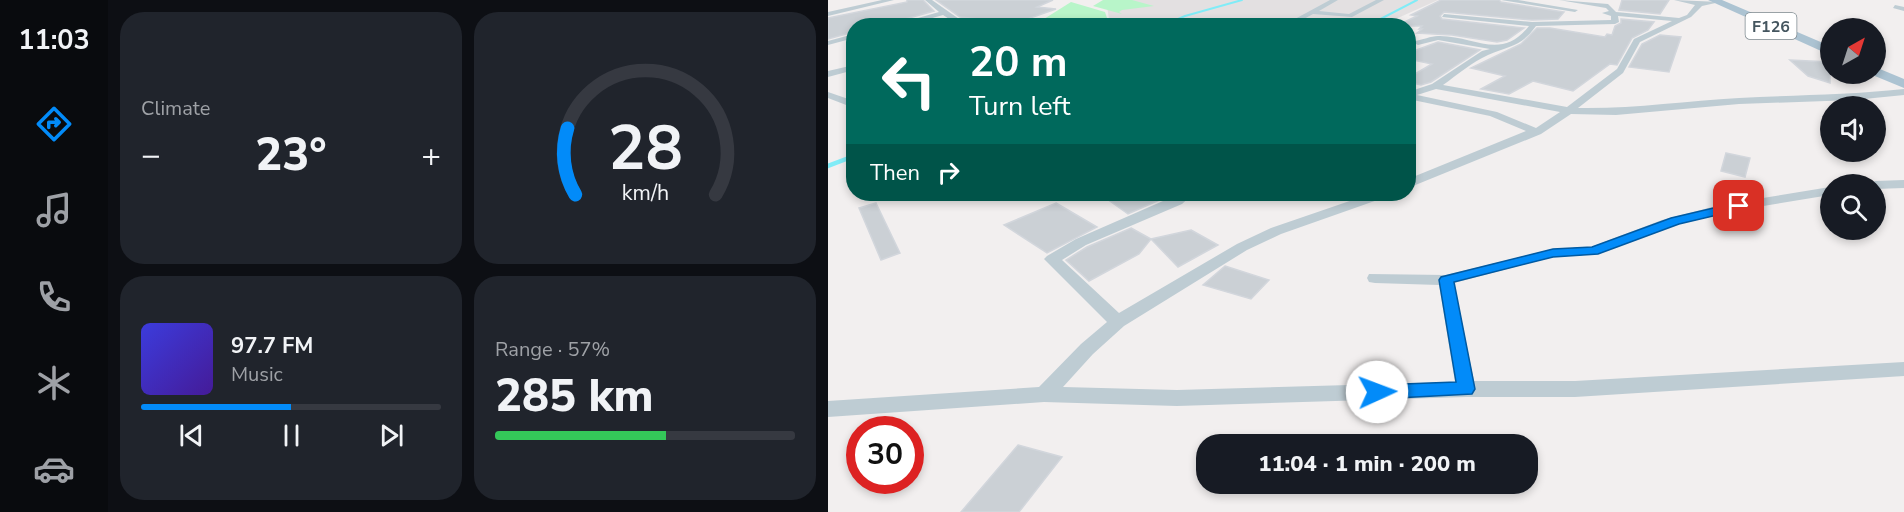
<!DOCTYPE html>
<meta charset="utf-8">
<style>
:root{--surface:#171b24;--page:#20242c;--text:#f1f3f6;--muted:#9ea1a6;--line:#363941;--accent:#028bf9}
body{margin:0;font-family:"Nunito Sans",sans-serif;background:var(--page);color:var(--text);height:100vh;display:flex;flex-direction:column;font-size:22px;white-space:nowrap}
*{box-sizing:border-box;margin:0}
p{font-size:20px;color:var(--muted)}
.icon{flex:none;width:33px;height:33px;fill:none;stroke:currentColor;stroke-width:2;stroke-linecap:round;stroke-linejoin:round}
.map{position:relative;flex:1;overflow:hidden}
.drawer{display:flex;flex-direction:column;gap:12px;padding:12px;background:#0d0f14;width:720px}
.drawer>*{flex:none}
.guide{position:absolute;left:18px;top:18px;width:570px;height:183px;border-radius:24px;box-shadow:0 3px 9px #0003;background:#00695c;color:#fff;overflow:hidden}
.needle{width:39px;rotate:39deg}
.buttons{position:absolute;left:992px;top:18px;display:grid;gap:12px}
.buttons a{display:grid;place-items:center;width:66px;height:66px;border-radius:50%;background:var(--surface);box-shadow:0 3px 9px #0003;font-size:30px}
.speed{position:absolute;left:18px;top:416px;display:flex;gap:12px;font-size:30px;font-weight:700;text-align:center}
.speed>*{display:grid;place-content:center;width:78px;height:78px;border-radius:50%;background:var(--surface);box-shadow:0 3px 9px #0003;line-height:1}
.speed .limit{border:9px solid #d22;background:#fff;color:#111}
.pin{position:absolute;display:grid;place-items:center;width:51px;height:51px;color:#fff;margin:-26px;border-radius:12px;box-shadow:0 3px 9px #0006}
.me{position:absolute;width:66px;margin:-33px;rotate:88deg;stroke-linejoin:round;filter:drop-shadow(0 0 4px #0008)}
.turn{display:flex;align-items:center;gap:21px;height:126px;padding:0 24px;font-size:27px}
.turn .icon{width:78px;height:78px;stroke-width:2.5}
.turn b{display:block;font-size:42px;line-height:51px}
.then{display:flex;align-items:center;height:57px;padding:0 24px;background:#0003;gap:12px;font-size:22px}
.big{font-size:45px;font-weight:800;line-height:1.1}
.drawer .tile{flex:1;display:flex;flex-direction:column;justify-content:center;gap:9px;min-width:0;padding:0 21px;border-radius:24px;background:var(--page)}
.drawer .dial{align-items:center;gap:0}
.dial svg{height:156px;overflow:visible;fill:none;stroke:var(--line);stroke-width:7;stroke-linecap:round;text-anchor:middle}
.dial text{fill:var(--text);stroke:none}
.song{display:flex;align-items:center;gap:18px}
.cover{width:72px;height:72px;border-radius:9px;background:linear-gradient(135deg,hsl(240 70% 55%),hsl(260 70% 35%))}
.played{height:6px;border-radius:3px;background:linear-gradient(90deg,var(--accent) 50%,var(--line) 50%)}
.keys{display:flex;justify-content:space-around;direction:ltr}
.heat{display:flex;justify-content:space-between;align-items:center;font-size:33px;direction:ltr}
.charge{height:9px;border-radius:4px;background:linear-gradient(90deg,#34c759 57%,var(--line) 0)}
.drawer .tiles{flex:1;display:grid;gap:12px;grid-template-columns:repeat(2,1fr)}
.trip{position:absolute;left:368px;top:434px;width:342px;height:60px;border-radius:24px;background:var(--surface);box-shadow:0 3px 9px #0003;font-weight:800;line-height:60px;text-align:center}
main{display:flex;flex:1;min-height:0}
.dock{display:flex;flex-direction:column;width:108px;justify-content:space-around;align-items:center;background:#090b0e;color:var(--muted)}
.dock .icon{width:42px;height:42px}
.dock .selected{color:var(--accent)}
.dock b{font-size:27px;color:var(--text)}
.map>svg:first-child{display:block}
.education{fill:#e3e0e1}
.green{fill:#b8f5c9}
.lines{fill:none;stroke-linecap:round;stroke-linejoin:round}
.stream-far1{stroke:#80ecf7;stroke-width:2}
.stream{stroke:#80ecf7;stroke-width:4.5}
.building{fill:#cbd0d5;stroke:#d2d6dc;stroke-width:1.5}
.street{fill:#beccd3;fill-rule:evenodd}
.primary{fill:#acc3d2;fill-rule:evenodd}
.route{fill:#028bf9;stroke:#015aa2;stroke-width:1.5}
.labels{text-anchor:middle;stroke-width:6;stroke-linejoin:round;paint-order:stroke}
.shield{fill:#fff;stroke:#7d898f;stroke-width:1.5}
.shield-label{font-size:16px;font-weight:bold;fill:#45565f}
</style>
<main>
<nav class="dock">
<b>11:03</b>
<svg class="icon selected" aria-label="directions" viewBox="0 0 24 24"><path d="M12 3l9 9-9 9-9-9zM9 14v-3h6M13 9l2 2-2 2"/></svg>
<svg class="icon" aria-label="music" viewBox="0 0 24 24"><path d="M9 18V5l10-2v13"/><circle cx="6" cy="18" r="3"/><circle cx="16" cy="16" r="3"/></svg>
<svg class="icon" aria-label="phone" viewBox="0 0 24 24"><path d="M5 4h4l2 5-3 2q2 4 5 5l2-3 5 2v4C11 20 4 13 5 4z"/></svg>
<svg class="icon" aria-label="climate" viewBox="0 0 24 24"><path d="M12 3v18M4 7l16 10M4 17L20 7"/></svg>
<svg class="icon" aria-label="car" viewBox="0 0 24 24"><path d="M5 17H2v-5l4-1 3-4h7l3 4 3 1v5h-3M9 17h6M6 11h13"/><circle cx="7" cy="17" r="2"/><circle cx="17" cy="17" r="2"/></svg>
</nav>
<section class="drawer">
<div class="tiles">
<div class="tile"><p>Climate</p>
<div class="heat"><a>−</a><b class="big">23°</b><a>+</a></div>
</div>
<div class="tile dial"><svg viewBox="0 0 100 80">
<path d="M14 69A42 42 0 1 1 86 69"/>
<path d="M14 69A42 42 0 0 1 10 35" stroke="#028bf9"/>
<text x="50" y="56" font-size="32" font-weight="700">28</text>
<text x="50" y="72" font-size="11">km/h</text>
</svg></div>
<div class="tile">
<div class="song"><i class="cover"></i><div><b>97.7 FM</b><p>Music</p></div></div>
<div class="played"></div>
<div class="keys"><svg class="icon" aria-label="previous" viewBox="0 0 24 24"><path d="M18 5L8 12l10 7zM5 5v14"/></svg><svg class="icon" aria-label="pause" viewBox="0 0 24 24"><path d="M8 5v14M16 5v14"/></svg><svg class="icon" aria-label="next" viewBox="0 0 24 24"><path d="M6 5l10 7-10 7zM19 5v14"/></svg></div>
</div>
<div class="tile"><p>Range · 57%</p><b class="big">285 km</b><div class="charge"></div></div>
</div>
</section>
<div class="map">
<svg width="1076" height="512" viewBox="0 0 1076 512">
<rect width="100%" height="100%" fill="#f2efef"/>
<path class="education" d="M278,0h332l-58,26 -270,-1z"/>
<path class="green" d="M275,0h29l22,6 -32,4 -3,2 3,2 -29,-8z
M243,2l34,10 2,6 -31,7h-30l-2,-6z"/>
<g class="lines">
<path class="stream-far1" d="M334,26l23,-10 57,-16
M539,26l50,-26"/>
<path class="stream" d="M0,166l26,-10"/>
</g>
<path class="building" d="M79,0h16l11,11 -54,15h-26v6l-26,7v-21l79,-16z
M108,0h117l-16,7 19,2 -40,14 -56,-6z
M613,0h58l2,2 63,10 -6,7 -26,1 -88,-8 -4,4 2,3 82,9 -17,12 -10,2 -45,-7 -35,-2 5,-4h-3l3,-3h-26l21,-10 -6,-1z
M794,0h47l-9,14 -41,-4z
M793,19l33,3 -6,8 -16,8 -15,27 -7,-1 -37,27 -40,-10 -24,13 -28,-5 24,-13 -34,-8 50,-24 16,-16h13l55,9 2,-3 5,1 3,-9 6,-3z
M832,35l21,2 -12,35 -40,-5 13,-23z
M610,42l42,8 -49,32 -10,3 -13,-3v-4l24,-14 -24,-5v-6z
M962,60l40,2v21l-22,-7z
M898,153l24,5 -5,19 -24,-6z
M272,194h73l-45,20z
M48,203l24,50 -19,7 -22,-52z
M228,203l41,24 -50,26 -43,-28z
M303,228l20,11 -12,15 -50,27 -23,-21 21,-13z
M363,230l27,15 -40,22 -27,-28z
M397,266l44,14 -18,19 -48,-14z
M190,445l44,12 -43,55h-58z"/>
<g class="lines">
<path class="street" d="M54,0h12l-66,16v-4z
M97,0h7l37,26h-9l-17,-11 -39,11h-14l49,-14z
M502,0h8l-19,11 30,3 27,-14h8l-32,17 -39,-3 -22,12h-9z
M673,0h17l60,10 -3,2z
M731,0l49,4 8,8 63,6 8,-3 8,-10 -21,-5 46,2 -18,4 -11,11 -51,25 -17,31 -45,35c54,1 107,-7 161,-10 55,-3 110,-3 165,-9v6l-50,5 -115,4 -123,11 -45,-1 -30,20 -133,54v-9l118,-48 -36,-15 -82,-17v-7l24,-8 50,-33 8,-2 -52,-9 -20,5 -4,-2 1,-2c7,-1 16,-5 23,-5 36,-1 63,26 91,-10l-87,-9 2,-3 88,8 79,-2v-4l-9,-3 7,-2 -3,-3zM790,16l54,5 -38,18 -17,30 -50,38 -124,-22c14,-10 29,-23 45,-30 22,-10 32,-7 48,-29l79,-2 4,-2zM608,89l124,23 -24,16 -39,-16 -80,-17z
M1067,5l9,2v4l-11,-3z
M26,34v4l-26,7v-4z
M26,65v5l-26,7v-6z
M0,92l26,9v7l-26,-10z
M1076,180v8l-29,1v-5h-6l6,-3z
M1002,187v8l-109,18 -49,13 -74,28 -45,3 -99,26 20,98h101l329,-19v14l-329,21h-109l-289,9 -133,-4 -216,15v-16l211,-14 42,-43 26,-22 -63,-63 3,-3 29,-17 103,-45h14l-11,10 -96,41 -24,15 57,53 118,-69 34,-16 99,-34h17l-1,3 -105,37 -34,16 -123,76 -31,28 -30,33 114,3 278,-8 -16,-97 -64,-2 -6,-1 -2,-4 2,-4 77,1 107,-26 38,-2 71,-27 58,-15z"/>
<path class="primary" d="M880,0h14l108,46v9z
M1047,67l29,12v9l-34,-14h5z"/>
</g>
<path class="route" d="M911,202l4,1v6l-64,15 -81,30 -45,3 -99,25 21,107 -3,5 -95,5 -6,-2 -3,-5 3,-5 6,-2 79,-3 -17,-102 2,-3 112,-28 39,-2 79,-29z"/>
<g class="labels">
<rect class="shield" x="917.5" y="13" width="51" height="26" rx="4.5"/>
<g class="shield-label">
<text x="943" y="32">F126</text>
</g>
</g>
</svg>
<div class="buttons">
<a><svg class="needle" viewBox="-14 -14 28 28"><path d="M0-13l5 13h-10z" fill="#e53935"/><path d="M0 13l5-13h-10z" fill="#9ea1a6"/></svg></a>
<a><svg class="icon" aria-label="sound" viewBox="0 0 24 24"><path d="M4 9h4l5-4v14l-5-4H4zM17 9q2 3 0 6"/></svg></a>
<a><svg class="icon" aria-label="search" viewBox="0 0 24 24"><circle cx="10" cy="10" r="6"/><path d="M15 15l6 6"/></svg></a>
</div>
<div class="speed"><div class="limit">30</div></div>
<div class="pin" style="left:911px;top:206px;background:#d93025"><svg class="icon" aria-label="arrive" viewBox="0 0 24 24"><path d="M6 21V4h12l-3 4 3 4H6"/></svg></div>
<svg class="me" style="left:549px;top:392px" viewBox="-20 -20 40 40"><circle r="19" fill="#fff"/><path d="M0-13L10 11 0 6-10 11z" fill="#028bf9"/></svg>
<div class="trip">11:04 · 1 min · 200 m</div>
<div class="guide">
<div class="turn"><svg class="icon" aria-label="left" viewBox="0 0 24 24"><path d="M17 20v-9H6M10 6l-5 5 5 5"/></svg><div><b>20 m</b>Turn left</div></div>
<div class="then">Then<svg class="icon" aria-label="right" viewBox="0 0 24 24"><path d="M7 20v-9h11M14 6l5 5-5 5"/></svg></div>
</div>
</div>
</main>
